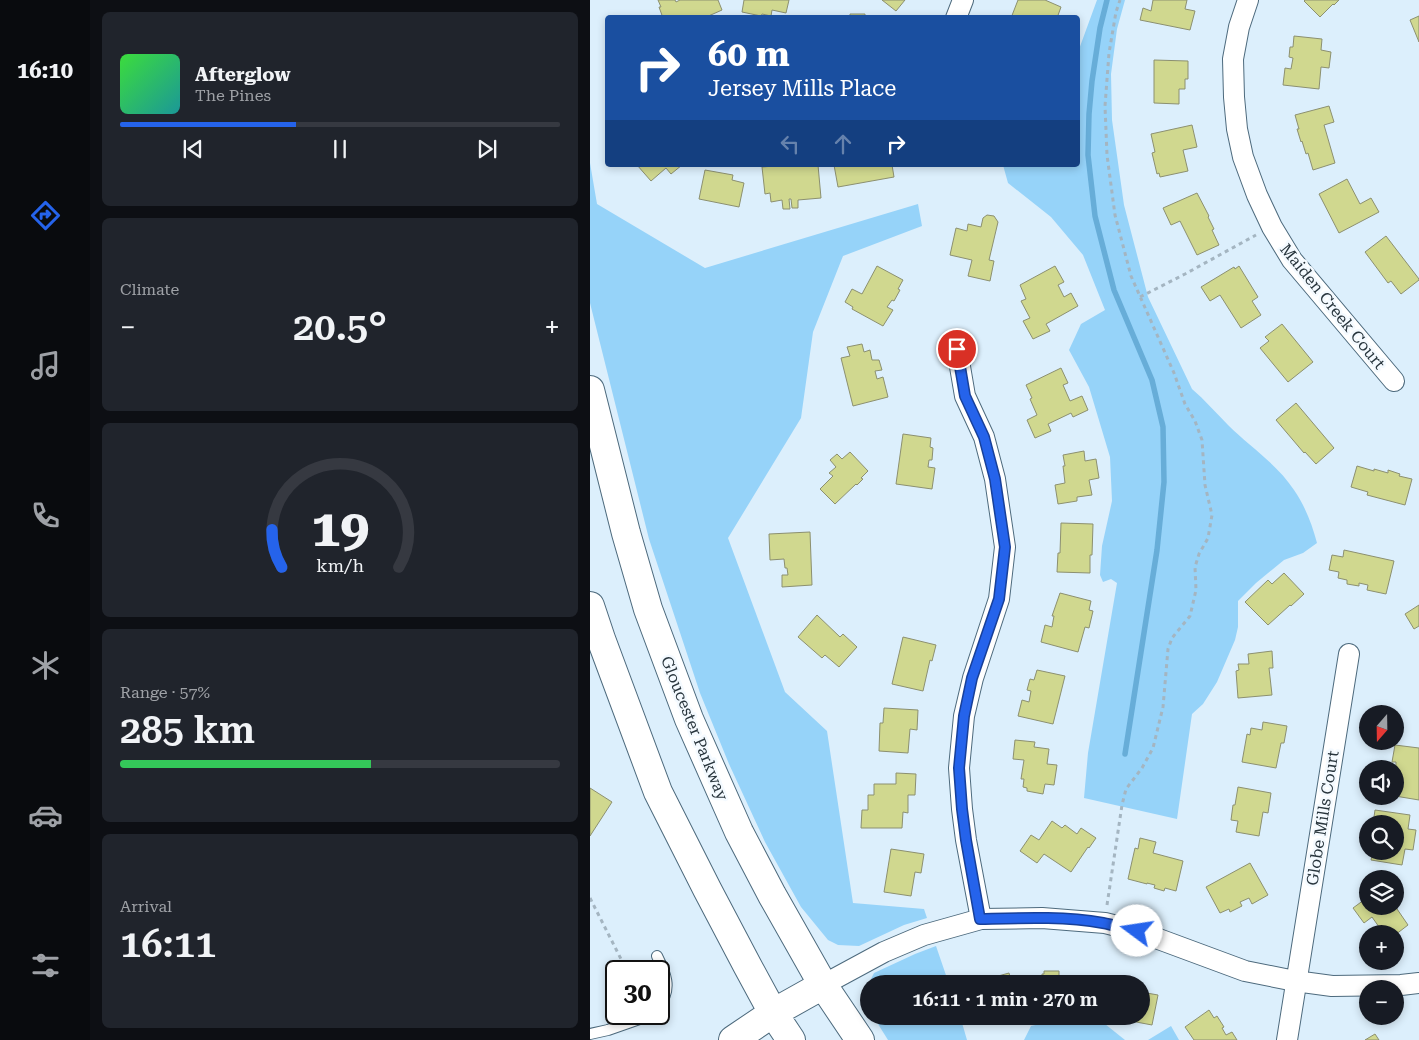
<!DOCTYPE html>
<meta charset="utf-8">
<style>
:root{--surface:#171b24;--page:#20242c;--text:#f1f3f6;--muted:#9ea1a6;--line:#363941;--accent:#2563eb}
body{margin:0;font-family:"Roboto Serif",serif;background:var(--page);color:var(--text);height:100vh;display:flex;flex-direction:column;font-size:19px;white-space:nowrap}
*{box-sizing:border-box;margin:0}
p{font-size:16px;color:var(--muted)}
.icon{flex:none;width:28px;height:28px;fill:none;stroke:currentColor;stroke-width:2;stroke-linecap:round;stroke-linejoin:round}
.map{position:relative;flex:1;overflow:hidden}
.details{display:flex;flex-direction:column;gap:12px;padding:12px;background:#0d0f14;width:500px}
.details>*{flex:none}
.banner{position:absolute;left:15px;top:15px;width:475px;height:152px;border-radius:5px;box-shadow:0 2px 8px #0003;background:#1a4fa0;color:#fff;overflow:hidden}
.needle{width:32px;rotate:200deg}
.controls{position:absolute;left:769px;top:705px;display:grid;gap:10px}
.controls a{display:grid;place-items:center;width:45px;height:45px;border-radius:50%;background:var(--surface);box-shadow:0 2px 8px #0003;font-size:25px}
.speed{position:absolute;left:15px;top:960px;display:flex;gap:10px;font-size:25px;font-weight:700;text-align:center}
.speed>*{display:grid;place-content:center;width:65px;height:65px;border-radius:50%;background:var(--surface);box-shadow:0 2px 8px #0003;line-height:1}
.speed .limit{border:2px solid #111;border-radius:8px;background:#fff;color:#111}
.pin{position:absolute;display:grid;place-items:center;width:42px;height:42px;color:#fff;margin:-21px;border:2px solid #fff;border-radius:50%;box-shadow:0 1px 5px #0007}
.me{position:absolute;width:55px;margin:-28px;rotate:284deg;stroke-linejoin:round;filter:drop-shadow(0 0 4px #0008)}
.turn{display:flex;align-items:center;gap:18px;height:105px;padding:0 20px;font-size:22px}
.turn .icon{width:65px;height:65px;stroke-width:2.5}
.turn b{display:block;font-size:35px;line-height:42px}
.lanes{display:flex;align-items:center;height:48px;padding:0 20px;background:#0003;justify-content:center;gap:25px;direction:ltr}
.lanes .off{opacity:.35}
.big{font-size:38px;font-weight:600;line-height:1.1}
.details .card{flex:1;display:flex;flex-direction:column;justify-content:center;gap:8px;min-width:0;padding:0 18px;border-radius:8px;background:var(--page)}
.details .dial{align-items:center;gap:0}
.dial svg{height:130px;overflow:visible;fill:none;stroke:var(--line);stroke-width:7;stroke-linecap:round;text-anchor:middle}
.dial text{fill:var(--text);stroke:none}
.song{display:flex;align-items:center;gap:15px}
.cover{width:60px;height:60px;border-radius:8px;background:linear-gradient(135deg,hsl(120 70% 55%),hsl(180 70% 35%))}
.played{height:5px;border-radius:2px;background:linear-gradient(90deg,var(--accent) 40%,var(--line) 40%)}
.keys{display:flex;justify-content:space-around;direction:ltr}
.heat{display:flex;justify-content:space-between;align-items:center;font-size:28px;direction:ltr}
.charge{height:8px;border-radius:4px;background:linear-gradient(90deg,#34c759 57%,var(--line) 0)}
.trip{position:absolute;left:270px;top:975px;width:290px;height:50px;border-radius:25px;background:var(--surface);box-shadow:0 2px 8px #0003;font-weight:600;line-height:50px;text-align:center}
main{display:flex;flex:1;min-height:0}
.dock{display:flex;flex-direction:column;width:90px;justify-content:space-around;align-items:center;background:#090b0e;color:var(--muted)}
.dock .icon{width:35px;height:35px}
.dock .on{color:var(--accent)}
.dock b{font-size:22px;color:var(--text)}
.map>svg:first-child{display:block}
.green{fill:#96d3f9}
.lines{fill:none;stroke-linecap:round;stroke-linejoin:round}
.stream{stroke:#67add8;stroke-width:5.5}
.building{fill:#d0d88f;stroke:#8c9070}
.lane-casing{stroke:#4d6a7d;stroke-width:12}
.street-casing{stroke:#4d6a7d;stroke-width:22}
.secondary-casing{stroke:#4d6a7d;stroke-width:30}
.path{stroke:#a4b5c1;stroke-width:3;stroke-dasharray:4 4;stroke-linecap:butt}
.lane{stroke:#fff;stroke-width:10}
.street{stroke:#fff;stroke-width:20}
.secondary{stroke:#fff;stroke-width:28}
.route-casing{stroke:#184099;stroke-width:12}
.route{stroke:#2563eb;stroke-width:9}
.labels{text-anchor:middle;stroke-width:5;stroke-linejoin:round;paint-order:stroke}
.street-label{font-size:16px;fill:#28353d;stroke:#f4faff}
</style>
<main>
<nav class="dock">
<b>16:10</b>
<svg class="icon on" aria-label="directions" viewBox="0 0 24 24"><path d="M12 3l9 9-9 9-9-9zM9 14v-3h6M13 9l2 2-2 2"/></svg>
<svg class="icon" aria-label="music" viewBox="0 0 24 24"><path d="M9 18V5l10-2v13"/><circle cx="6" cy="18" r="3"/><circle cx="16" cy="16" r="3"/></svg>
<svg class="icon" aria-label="phone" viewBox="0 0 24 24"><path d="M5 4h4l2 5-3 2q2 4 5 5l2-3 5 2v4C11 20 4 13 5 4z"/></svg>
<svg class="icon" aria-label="climate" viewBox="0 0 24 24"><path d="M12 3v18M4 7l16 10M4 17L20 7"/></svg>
<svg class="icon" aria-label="car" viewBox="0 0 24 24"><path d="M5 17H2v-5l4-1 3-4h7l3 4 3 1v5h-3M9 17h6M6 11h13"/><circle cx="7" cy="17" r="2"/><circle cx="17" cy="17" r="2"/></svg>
<svg class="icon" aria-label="filters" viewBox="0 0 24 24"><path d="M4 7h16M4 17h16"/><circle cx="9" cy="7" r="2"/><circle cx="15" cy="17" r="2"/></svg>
</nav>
<section class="details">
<div class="card">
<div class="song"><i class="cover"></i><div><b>Afterglow</b><p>The Pines</p></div></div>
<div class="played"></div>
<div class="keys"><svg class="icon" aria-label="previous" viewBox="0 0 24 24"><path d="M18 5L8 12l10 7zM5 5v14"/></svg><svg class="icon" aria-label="pause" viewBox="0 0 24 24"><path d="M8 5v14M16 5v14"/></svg><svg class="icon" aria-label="next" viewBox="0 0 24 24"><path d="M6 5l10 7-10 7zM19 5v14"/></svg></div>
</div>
<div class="card"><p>Climate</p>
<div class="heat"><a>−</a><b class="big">20.5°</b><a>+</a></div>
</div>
<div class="card dial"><svg viewBox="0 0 100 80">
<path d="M14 69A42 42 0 1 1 86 69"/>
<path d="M14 69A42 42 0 0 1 8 46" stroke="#2563eb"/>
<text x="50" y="56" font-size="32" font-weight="700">19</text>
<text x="50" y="72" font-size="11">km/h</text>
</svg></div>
<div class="card"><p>Range · 57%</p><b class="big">285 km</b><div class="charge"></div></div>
<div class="card"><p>Arrival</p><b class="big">16:11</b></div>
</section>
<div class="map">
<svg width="829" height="1040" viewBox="0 0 829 1040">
<rect width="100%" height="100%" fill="#dceffc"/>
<path class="green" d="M507,0h28l-8,29 -6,45 1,46 12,85 24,92 44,92c13,11 24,24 36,36 21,21 49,39 66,65 11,16 18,34 23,53l-14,10 -19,7 -28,23 -18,18v26l-3,13 -18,42 -14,22 -11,10 -15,105 -93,-21 4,-45 29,-170 -6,-4 -8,3 -3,-7 2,-29 10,-45 -2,-44 -21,-70 -20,-37 12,-26 24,-14 -22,-55 -32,-38 -43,-34 -5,-18h75v-113z
M0,163l7,41 108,64 213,-64 4,22 -79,30 -30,76 -12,86 -73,120 57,154 42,39 26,172 71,6 3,9 -23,7 -45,21 -21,-1 -10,-5 -27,-33 -36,-65 -36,-78 -29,-71 -51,-154 -59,-236z
M346,946l13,38h-80v24l-5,-8 2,-11 8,-16 41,-19z
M283,1016h87l7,24h-79z
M477,1018l38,6 20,16h-101l7,-14z
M581,1026l8,14h-31z"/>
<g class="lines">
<path class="stream" d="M517,0l-7,28 -8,53 -3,33 -1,41 7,61 19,74 38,90 11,47 1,55 -7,68 -32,204"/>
</g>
<path class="building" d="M68,0h17l1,2 4,-2h38l4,10 -18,8h-41l-4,-11h2z
M154,0h45l-3,13 -14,-3 -1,6 -9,-2 -1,2 -19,-4z
M292,0h23l-9,11z
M428,0h27l16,7 -4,11h-46z
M563,0h34l-2,9 10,2 -5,19 -50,-10 3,-12 8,3z
M715,0h34l-5,5 -1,-1 -13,13 -16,-16z
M260,14h15v4h-15z
M829,16v26l-9,-22z
M704,36l28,3 -1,11 10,2 -2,16 -8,-1 -2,22 -36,-4 2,-17 6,1 2,-11 -4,-1 1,-10h3z
M564,60l34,1v18h-3v10h-6v15l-25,-1z
M739,106l5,16 -10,3 11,38 -22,7 -5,-17 -2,1 -4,-13 -1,1 -4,-13h2l-4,-14z
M602,125l5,22 -14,3 5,21 -28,6 -1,-4 -2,1 -5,-21 3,-1 -4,-18z
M47,165h45l-11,9 -5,-6 -15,13z
M184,165h44l3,33 -23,2v8h-6l-1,-9h-2l1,10h-7l-1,-9 -11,2 -1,-9 -5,1 -3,-27 12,-1z
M244,165h58l2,12 -56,10z
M115,170l28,5 -1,5 12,3 -5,24 -40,-8z
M757,179l13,25 11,-6 8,14 -40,21 -20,-39z
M607,193l12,23 -1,1 6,12 -2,1 7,15 -22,10 -17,-34 -9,4 -8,-17z
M397,215l7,1 4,6 -9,38 5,1 -4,20 -22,-5 4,-16 -22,-5 6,-27 11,3 1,-7 13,3 2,-9z
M796,236l33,43v1l-18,14 -10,-13 -3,2 -23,-31z
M287,266l26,14 -5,9 2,1 -6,11 -2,-1 -5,7 6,3 -10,16 -31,-17 1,-2 -8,-5 7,-13 10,5z
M465,266l9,16 -6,3 6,12 7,-4 7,13 -32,18 4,7 -17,8 -10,-18 7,-3 -9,-17 5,-2 -6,-14z
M649,266l19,31 -6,4 9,14 -20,13 -21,-33 -10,6 -9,-14 33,-20 1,2z
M692,324l31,38 -25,20 -28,-34 9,-7 -4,-4z
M272,344l2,8 6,-2 2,10h7l3,10 -7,1 2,8 6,-2 5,20 -35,9 -12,-48 9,-2 -3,-9z
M471,368l7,15 -5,2 7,16 12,-5 6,14 -15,7 -2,-4 -23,11 3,7 -16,7 -8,-18 10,-5 -7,-16 2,-1 -6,-13z
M706,403l38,45 -18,16 -11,-12 -1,1 -28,-33z
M313,434l28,4 -1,9 3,1 -1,12h-3l-1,7 7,1 -3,21 -36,-5z
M494,451l1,10 11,-2 3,19 -10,2 3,15 -15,2v4l-19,3 -3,-19 10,-2 -2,-17h2l-2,-11z
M260,452l18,19 -7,7 2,1 -6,6 -1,-1 -21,20 -15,-15 13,-13 -4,-3 7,-6 -6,-7 7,-6 5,5z
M767,466l17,5v-2l14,4v-3l12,4 -1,2 13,3 -7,26 -38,-10 1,-3 -17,-5z
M471,523l32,1 -1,31h-2v18l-33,-1 1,-19h2z
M220,532l2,53 -30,2v-12h6l-1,-7h-2l-1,-9 -14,1 -1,-26z
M754,550l50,11 -8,33 -19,-4 1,-5 -9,-2v3l-12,-2v-4l-9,-2 1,-6 -10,-2 3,-15 11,2z
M694,573l20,21 -13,12 -1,-1 -22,20 -23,-23 23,-22 4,4z
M470,593l31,8 -2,9 4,1 -4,17 -4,-1 -7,25 -37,-10 4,-17 7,2 2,-11h-2z
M829,605v21l-5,3 -9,-15z
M227,615l23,22 3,-3 14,13 -18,20 -14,-12 -3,3 -24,-21z
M313,637l33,8 -4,16 -2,-1 -7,31 -31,-7z
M682,651l1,17h-4l3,27 -34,3 -2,-27 3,-1 -1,-6h11l-1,-10z
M447,670l28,6 -12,48 -35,-8 4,-16 7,2 2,-11 -4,-1 3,-11 4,1z
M294,708l34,2 -1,20 -7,-1 -2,24 -29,-2 1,-28h3z
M673,722l24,4 -3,17h-3l-5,25 -34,-6 5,-28 3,1 1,-7 11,2z
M425,740l20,2 -1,5 15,2 -2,15 10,1 -3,20 -9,-1 -2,10 -16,-3v-3l-4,-1 1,-8h-3l3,-19 -11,-1z
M805,745l24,3v52l-24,-4 1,-34h-4z
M306,773l20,1 -1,21h-7v18l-5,-1 -1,16h-41l1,-18h6v-15h6v-11h22z
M648,787l33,6 -3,20 -5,-1 -4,24 -23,-4 2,-11 -7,-1 2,-15h2z
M0,788l22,14 -22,34z
M785,810l35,5 -2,14 8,1 -3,20 -8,-1 -3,16 -31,-5 2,-9h22v-27h-22z
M462,821l10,7 3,-3 12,9 4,-6 15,10 -7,10 -1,-1 -17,25 -27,-18 -7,9 -17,-12 11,-16 8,5z
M550,838l16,4 -3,11 30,8 -7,30 -11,-3 -1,3 -10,-3 1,-3 -8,-2v1l-19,-5 7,-31 3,1z
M301,849l33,5 -3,19 -6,-1 -4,24 -27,-4z
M660,863l18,32 -16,9 -3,-6 -9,4 2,4 -12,6 -1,-3 -9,4 -14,-26z
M778,897v9h27l13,19 -13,10v-1h-11l-12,-17 -8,6 -11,-15z
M454,971h15v5h27v8h-44v-10h2z
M419,973l3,11h-19l-2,-6z
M551,992l17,3 -6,30 -42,-8 31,-1z
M619,1010l5,8 3,-2 7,11 -2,1 4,7 6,-3 5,8h-43l-9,-13z
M380,1016h17l-16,5z
M785,1034l4,6h-14z"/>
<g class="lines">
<g class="lane-casing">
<path id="lane" d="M67,956c8,16 16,33 2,49
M0,1034l18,-4 40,-14 2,-2"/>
</g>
<g class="street-casing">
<path id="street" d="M658,0l-9,27 -6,32 1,38 3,32 6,28 14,38 15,32 20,33 102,121
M366,18l7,-18
M367,349l8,47 19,41 11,42 10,68 -6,52 -26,79 -9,38 -5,52 3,41 4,31 15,79
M233,985l61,-33 40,-17 57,-16 61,-1 63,5 32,8 108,40 50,10 37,5 69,-1 18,-2
M697,1040l62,-386"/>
</g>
<g class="secondary-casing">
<path id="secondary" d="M0,390l36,143 22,76 41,110 50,113 33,63 51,90 37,55
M0,606l11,33 57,153 49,97 40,76 26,48 18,27
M143,1040l40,-27 50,-28"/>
</g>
<path class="path" d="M550,297l45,-23 71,-39
M0,898l31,61 9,12
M517,905l15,-100 4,-16 16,-21 11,-20 10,-41 5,-58 4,-11 18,-22 6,-26 -1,-23 4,-13 9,-16 4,-23 -7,-30 -3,-45 -7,-19 -10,-17 -11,-31 -43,-97 -16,-61 -8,-60 -2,-49 4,-53 7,-41 4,-12"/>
<use href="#lane" class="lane"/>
<use href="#street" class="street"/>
<use href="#secondary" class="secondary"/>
</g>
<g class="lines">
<g class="route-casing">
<path id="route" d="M367,349l8,47 19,41 11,42 10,68 -6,52 -27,79 -8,38 -5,52 3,41 4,31 14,79c41,-1 83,-3 123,4 11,2 23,6 34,8"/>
</g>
<use href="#route" class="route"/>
</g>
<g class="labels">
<g class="street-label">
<text transform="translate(743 306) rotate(51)" y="6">Maiden Creek Court</text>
<text transform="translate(105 728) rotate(68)" y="6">Gloucester Parkway</text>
<text transform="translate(732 818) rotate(-81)" y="6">Globe Mills Court</text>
</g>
</g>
</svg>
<div class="controls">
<a><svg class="needle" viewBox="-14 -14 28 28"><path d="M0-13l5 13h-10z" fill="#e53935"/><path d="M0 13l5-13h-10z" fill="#9ea1a6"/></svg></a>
<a><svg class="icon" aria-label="sound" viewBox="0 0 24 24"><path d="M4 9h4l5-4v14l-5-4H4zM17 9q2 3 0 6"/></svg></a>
<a><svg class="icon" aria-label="search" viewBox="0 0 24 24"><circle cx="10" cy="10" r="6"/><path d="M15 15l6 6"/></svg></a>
<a><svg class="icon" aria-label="layers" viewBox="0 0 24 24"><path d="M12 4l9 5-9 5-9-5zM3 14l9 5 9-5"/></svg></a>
<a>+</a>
<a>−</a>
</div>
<div class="speed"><div class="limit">30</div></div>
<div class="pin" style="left:367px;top:349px;background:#d93025"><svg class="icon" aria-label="arrive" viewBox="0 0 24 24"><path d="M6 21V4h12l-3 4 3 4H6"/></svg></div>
<svg class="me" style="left:547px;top:931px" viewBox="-20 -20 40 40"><circle r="19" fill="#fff"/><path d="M0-13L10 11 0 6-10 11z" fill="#2563eb"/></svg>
<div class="trip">16:11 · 1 min · 270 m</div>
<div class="banner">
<div class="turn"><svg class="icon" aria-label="right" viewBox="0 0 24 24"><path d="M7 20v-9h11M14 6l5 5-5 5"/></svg><div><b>60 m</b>Jersey Mills Place</div></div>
<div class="lanes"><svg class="icon off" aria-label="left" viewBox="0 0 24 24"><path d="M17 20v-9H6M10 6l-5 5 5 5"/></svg><svg class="icon off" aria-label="ahead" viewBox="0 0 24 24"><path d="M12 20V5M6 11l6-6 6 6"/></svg><svg class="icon" aria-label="right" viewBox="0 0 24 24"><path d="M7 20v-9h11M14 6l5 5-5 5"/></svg></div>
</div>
</div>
</main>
